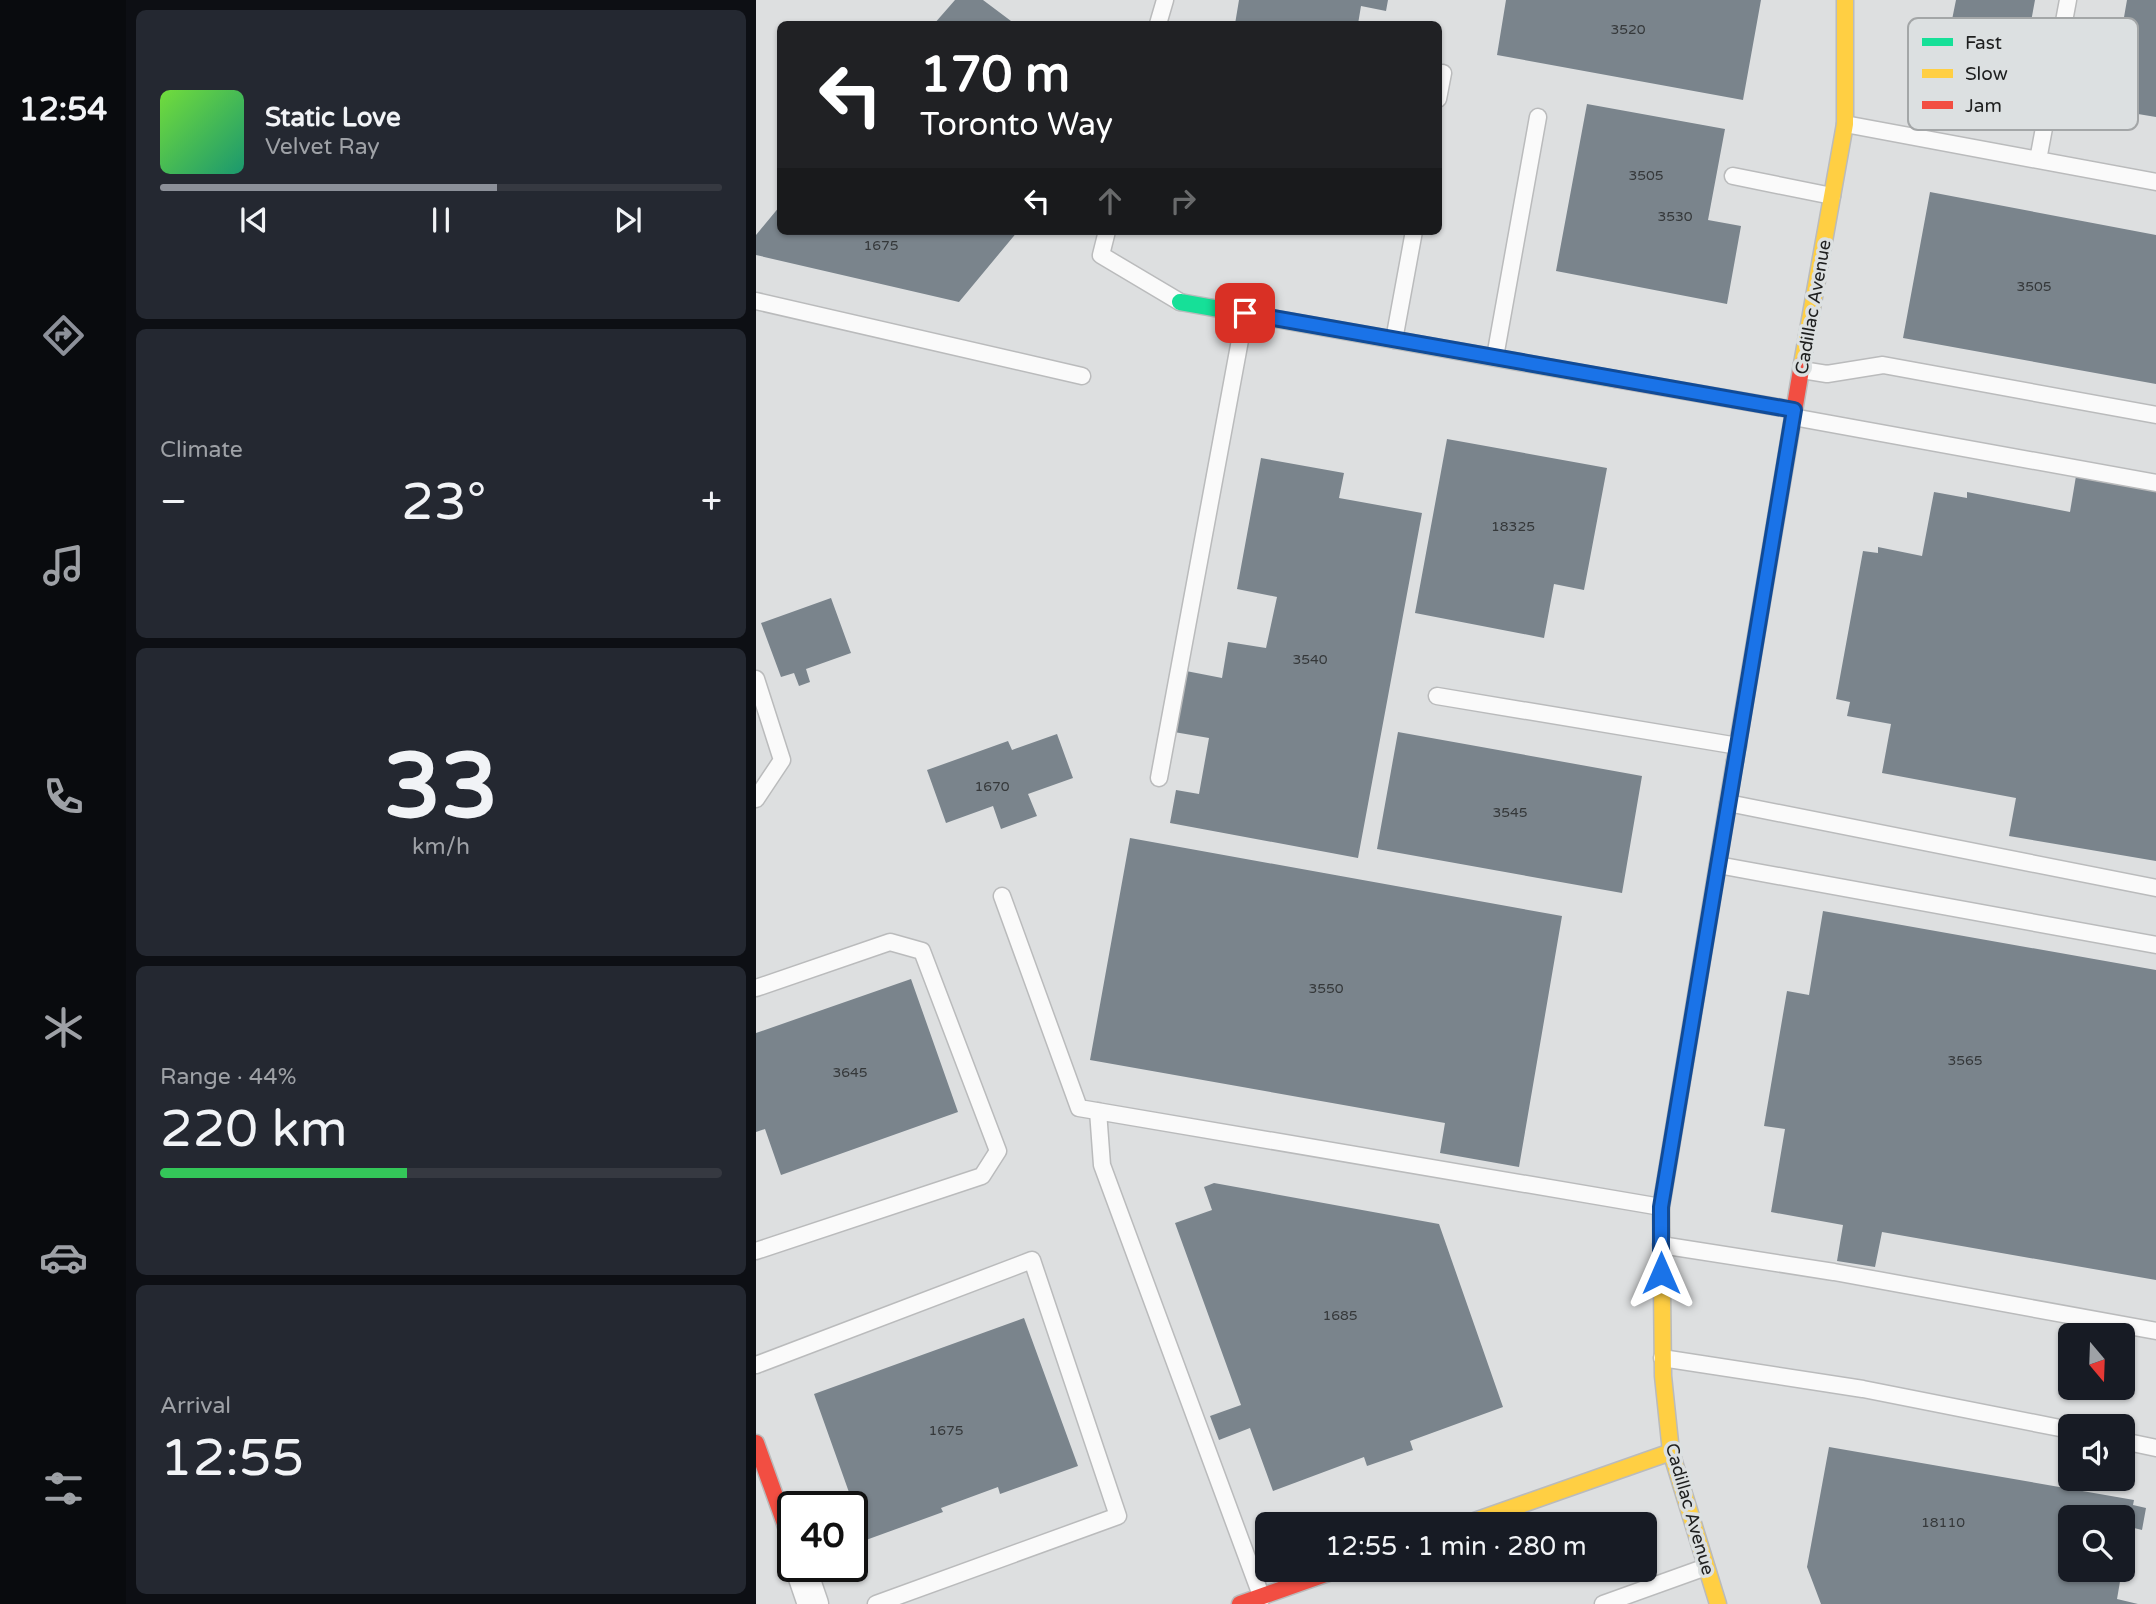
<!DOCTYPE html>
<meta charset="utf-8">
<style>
:root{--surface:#171b24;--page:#242831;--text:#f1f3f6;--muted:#9ea1a6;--line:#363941;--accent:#8c9099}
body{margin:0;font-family:"Varela Round",sans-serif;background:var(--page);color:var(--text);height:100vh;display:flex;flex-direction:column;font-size:26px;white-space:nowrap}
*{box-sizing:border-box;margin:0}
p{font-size:23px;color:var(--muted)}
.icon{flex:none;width:38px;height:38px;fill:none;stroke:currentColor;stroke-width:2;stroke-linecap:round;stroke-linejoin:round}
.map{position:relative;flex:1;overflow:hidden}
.panel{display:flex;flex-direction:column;gap:10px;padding:10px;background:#0d0f14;width:630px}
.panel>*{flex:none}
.hud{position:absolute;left:21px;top:21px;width:665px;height:214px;border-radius:10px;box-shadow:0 2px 5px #0004;background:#202124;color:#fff;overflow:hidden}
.needle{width:46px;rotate:161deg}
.buttons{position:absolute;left:1302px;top:1323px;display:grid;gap:14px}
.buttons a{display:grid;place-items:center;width:77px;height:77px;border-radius:10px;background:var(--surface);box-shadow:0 2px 5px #0004;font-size:35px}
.speed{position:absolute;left:21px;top:1491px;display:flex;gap:14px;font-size:35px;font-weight:700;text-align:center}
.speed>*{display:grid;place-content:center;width:91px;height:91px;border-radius:50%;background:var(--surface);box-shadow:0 2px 5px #0004;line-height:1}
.speed .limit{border:4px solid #111;border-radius:10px;background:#fff;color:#111}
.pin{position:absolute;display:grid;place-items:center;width:60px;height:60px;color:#fff;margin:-30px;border-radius:14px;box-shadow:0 4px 10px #0006}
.me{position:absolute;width:77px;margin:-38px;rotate:0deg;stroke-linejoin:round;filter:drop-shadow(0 0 5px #0008)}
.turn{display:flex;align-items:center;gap:24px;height:147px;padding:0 28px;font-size:32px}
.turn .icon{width:91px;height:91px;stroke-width:2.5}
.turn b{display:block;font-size:49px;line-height:60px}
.lanes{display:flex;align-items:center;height:66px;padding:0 28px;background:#0003;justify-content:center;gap:35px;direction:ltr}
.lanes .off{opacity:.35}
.big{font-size:52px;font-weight:600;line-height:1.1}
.panel .card{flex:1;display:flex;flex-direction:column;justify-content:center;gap:10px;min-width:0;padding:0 24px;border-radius:10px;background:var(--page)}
.panel .dial{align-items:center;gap:0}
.dial b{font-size:91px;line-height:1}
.song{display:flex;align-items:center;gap:21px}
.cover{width:84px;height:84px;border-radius:10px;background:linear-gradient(135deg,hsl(100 70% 55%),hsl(160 70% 35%))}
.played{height:7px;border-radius:4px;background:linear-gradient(90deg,var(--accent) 60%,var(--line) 60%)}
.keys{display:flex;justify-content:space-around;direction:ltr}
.heat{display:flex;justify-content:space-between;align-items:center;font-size:38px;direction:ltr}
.charge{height:10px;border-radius:5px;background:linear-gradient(90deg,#34c759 44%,var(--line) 0)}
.trip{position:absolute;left:499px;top:1512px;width:402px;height:70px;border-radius:10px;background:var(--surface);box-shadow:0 2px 5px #0004;font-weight:600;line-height:70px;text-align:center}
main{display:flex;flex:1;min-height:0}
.dock{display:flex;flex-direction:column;width:126px;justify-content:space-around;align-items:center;background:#090b0e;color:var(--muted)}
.dock .icon{width:49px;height:49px}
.dock .active{color:var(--accent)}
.dock b{font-size:32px;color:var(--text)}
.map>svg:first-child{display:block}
.building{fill:#7a848c}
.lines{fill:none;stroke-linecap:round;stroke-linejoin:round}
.lane-casing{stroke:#babbbc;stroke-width:19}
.street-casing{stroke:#babbbc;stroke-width:33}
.fast-casing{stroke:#babbbc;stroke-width:19}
.slow-casing{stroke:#babbbc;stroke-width:19}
.jam-casing{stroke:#babbbc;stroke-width:19}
.lane{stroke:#fafafa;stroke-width:16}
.street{stroke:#fafafa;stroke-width:30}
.fast{stroke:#16e098;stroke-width:16}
.slow{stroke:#ffcf43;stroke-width:16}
.jam{stroke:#f24e42;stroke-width:16}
.route-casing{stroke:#114b97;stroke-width:18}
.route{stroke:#1a73e8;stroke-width:12}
.labels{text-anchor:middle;stroke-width:7;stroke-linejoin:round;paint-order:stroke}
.number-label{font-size:14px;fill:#35383a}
.street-label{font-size:18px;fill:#1e1f1f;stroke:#dce0e1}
.key{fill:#dce0e1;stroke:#a3a6a7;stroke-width:2}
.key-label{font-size:19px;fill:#1e1f1f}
</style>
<main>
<nav class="dock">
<b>12:54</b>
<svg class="icon active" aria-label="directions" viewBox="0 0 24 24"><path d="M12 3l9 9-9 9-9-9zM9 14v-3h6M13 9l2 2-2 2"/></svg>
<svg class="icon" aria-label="music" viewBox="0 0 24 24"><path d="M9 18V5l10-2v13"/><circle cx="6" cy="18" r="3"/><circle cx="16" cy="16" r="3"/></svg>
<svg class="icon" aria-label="phone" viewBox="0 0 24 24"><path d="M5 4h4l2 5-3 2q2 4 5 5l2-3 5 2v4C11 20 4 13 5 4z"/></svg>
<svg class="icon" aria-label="climate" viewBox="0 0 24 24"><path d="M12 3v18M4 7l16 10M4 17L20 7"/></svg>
<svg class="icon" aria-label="car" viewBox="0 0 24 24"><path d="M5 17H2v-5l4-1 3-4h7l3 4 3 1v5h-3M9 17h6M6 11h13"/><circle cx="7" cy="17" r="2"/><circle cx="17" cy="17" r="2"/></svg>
<svg class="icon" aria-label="filters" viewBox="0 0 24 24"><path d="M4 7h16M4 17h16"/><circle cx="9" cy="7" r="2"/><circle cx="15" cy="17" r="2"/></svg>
</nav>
<section class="panel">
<div class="card">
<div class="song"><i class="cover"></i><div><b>Static Love</b><p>Velvet Ray</p></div></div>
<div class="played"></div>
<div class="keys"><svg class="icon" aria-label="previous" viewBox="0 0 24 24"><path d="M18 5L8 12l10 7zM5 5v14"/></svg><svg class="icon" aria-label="pause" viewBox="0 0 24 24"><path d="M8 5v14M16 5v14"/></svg><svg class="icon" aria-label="next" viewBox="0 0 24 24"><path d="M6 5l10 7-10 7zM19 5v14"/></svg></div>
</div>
<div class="card"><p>Climate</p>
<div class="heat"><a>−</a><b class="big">23°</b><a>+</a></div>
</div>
<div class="card dial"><b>33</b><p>km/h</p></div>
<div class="card"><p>Range · 44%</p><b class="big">220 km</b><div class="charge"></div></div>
<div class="card"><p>Arrival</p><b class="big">12:55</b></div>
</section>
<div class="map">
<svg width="1400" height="1604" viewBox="0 0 1400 1604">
<rect width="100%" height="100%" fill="#dddfe0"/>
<path class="building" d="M199,0h28l32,24h-81z
M483,0h149l-2,11 -25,-5 -3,18h-123z
M750,0h255l-18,100 -246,-45z
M1200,0h79l-17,92 -78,-13z
M1371,0h29v117l-48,-8z
M831,104l138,25 -17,91 33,6 -14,78 -171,-33z
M1174,192l226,43v149l-253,-46z
M24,206v25h238l-59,71 -203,-47v-20z
M691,439l160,29 -23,122 -30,-6 -10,54 -129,-25z
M505,458l83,15 -5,25 83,15 -64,345 -188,-35 6,-33 23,4 10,-56 -35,-6 12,-61 36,7 6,-36 38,6 11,-51 -40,-8z
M1320,476l80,15v370l-147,-25 7,-38 -134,-25 9,-49 -44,-8 3,-14 -14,-3 27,-148 15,2v-6l44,9 12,-64 33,6v-6l103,20z
M75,598l20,55 -45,16 4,13 -11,4 -5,-13 -13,4 -20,-54z
M642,732l244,44 -20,117 -245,-44z
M301,734l16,44 -45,16 9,22 -36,13 -8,-23 -47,17 -19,-53 81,-29 4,9z
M374,838l432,78 -43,251 -79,-14 5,-30 -355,-63z
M1067,911l333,59v310l-274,-48 -7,35 -38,-6 6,-36 -72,-13 14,-83 -21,-3 23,-135 22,4z
M155,979l47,133 -177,63 -16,-46 -9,3v-99z
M458,1183l225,41 64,183 -93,34 3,9 -46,16 -3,-9 -91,34 -23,-63 -31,12 -9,-24 31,-11 -66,-182 37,-13 -8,-23z
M268,1318l54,148 -78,28 -2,-7 -57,21 2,4 -77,28 -52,-146z
M1073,1447l305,53 -1,5 13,3 -4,22 -12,-3 -6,33 -1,-43h-53v53h52l-5,29 21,5h-317l-14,-37z"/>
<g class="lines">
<g class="lane-casing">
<path id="lane" d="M402,24l7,-24
M682,99l5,-26
M1089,124l311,58
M1282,160l30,-160
M977,176l99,20
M351,231l-6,24 79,47
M0,301l326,75
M638,340l20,-109
M739,357l43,-240
M1046,370l25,4 56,-9 273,50
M1037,417l363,66
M0,679l26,81 -26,39
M681,696l301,50
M403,778l86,-465
M972,803l428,85
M962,865l438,80
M246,896l77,212 582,99
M0,988l134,-46 32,9 76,200 -16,25 -226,75
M342,1111l4,54 160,433
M905,1245l173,27 322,59
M906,1358l201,31 207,41
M0,1365l276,-105 86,256 -242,88
M1367,1441l33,7
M847,1604l103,-37"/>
</g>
<g class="street-casing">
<path id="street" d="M44,1566l13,38"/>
</g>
<g class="fast-casing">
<path id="fast" d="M424,302l435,77
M906,1289l-1,-82 74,-446"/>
</g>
<g class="slow-casing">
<path id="slow" d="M1046,364l43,-240v-124
M906,1289l1,87 8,76 47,152
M710,1524l205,-72"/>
</g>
<g class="jam-casing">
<path id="jam" d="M859,379l179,31
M979,761l67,-397
M0,1443l37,103
M484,1604l97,-34"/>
</g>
<use href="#lane" class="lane"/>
<use href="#street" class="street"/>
<use href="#fast" class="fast"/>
<use href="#slow" class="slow"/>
<use href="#jam" class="jam"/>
</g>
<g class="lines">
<g class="route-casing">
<path id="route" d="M489,313l549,97 -133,797v66"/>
</g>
<use href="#route" class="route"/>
</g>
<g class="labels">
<g class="number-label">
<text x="872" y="34">3520</text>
<text x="890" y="180">3505</text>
<text x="919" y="221">3530</text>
<text x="125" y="250">1675</text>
<text x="1278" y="291">3505</text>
<text x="757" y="531">18325</text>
<text x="554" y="664">3540</text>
<text x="236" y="791">1670</text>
<text x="754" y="817">3545</text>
<text x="570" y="993">3550</text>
<text x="1209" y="1065">3565</text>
<text x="94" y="1077">3645</text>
<text x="584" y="1320">1685</text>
<text x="190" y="1435">1675</text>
<text x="1187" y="1527">18110</text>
</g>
<g class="street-label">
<text transform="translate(1057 307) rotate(-80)" y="6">Cadillac Avenue</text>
<text transform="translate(934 1509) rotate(74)" y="6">Cadillac Avenue</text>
</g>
</g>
<rect x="1152" y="18" width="230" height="112" rx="10" class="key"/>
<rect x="1166" y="38" width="31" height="8" fill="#16e098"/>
<rect x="1166" y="69" width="31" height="9" fill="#ffcf43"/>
<rect x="1166" y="101" width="31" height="8" fill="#f24e42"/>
<g class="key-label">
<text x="1209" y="49">Fast</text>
<text x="1209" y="80">Slow</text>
<text x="1209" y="112">Jam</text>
</g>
</svg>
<div class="buttons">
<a><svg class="needle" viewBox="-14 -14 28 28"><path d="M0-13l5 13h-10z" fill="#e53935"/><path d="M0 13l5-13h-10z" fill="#9ea1a6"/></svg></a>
<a><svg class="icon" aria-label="sound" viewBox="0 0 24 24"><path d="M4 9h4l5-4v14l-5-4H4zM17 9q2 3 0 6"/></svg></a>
<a><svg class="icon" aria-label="search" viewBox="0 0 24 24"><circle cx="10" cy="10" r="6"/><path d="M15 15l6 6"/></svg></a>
</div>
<div class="speed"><div class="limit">40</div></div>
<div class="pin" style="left:489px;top:313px;background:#d93025"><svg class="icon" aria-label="arrive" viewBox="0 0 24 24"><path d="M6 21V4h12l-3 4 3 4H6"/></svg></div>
<svg class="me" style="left:905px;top:1273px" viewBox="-20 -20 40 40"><path d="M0-17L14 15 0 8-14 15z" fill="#1a73e8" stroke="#fff" stroke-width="4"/></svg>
<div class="trip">12:55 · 1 min · 280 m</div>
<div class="hud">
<div class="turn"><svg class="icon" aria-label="left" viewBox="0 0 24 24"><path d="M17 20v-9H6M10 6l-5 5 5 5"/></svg><div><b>170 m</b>Toronto Way</div></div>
<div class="lanes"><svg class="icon" aria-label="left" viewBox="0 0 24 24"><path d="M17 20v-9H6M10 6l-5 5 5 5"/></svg><svg class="icon off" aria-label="ahead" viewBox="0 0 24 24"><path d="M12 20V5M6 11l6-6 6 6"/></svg><svg class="icon off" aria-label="right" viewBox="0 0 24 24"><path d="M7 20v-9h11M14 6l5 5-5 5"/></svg></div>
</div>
</div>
</main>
